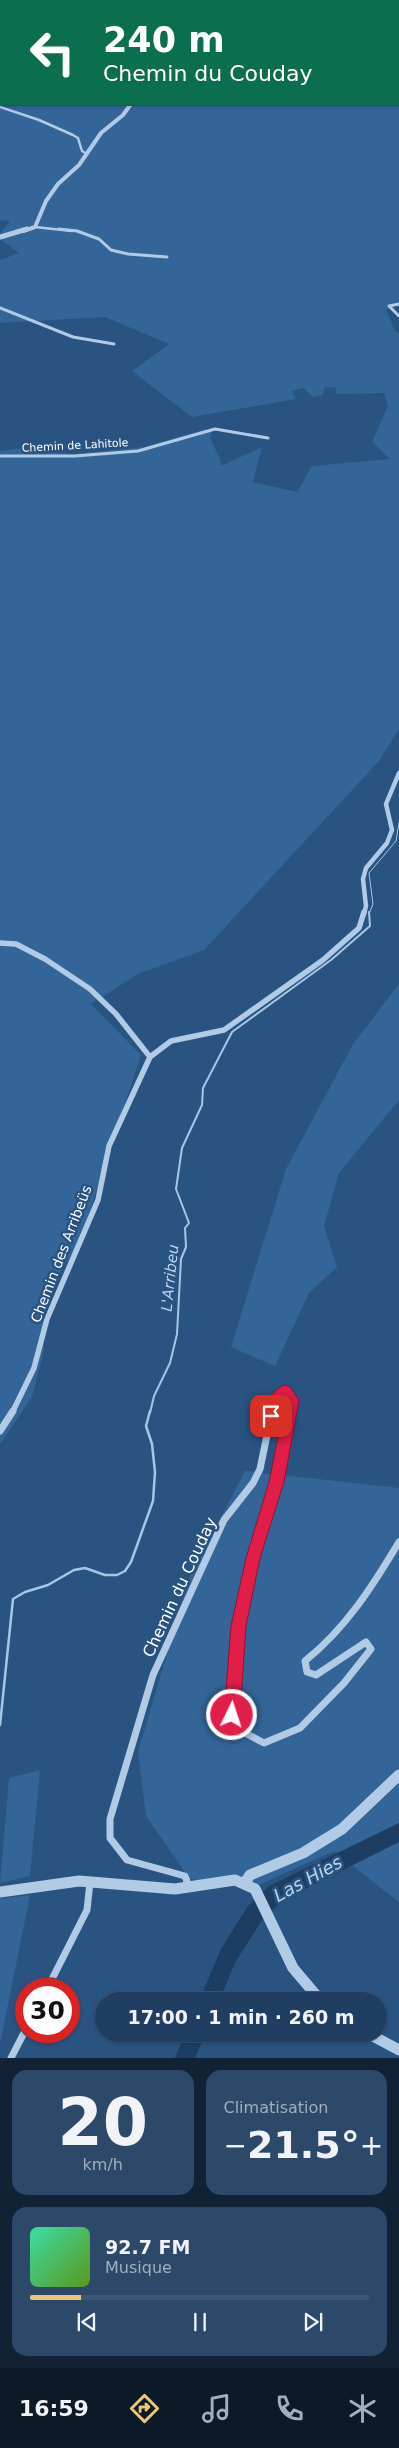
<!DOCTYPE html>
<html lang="fr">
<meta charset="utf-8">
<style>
:root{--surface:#1f3e61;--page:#2c496a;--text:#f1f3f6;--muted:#a1aebd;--line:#3c5776;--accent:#ecc678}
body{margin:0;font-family:"DejaVu Sans",sans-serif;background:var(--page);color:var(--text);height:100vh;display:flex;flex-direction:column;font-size:19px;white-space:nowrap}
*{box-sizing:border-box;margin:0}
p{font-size:16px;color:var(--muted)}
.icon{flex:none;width:28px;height:28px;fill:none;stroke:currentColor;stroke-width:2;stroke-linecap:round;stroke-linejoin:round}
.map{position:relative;height:2058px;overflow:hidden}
.side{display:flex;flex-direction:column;gap:12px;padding:12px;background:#112235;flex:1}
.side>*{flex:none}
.hud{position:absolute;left:0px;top:0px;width:400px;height:105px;box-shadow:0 1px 4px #0004,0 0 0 1px var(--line);background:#0b6e4f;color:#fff;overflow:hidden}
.speed{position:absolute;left:15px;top:1978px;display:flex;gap:10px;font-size:25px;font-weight:700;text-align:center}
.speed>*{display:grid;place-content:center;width:65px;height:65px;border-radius:50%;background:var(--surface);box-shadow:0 1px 4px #0004,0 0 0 1px var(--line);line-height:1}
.speed .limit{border:8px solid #d22;background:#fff;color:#111}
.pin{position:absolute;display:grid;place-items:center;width:42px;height:42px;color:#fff;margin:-21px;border-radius:10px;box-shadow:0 2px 8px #0006}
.me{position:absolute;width:55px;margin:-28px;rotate:4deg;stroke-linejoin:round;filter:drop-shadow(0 0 4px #0008)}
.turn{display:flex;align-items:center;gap:18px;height:105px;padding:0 20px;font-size:22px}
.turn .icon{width:65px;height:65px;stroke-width:2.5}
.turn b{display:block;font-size:35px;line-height:42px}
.big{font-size:38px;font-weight:700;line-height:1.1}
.side .widget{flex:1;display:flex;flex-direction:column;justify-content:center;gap:8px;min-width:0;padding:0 18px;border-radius:15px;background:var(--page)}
.side .dial{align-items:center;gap:0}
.dial b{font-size:65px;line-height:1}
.song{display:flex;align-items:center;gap:15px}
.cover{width:60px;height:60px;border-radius:8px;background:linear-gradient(135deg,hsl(160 70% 55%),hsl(90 70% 35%))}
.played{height:5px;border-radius:2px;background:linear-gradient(90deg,var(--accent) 15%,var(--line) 15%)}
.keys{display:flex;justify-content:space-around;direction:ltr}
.heat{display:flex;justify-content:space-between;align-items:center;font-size:28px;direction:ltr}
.side .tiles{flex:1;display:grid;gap:12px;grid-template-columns:1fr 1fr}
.widget:last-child{grid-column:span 2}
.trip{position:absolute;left:95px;top:1992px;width:292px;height:50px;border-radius:25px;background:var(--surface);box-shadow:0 1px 4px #0004,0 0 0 1px var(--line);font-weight:700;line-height:50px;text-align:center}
.menu{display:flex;height:80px;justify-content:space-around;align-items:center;background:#0c1927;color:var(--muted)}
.menu .icon{width:35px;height:35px}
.menu .active{color:var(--accent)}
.menu b{font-size:22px;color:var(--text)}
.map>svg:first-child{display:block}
.green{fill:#346598}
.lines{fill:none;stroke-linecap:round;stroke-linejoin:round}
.stream-far2{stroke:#a6c6e6;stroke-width:1}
.stream-far1{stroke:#a6c6e6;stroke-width:2}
.stream{stroke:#a6c6e6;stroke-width:2.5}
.river{fill:#1d3d62;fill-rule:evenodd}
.minor-far4{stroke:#b1cbe6;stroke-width:2.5}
.minor-far3{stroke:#b1cbe6;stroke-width:3}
.minor-far2{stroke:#b1cbe6;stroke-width:4.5}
.minor-far1{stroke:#b1cbe6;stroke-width:5.5}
.minor{stroke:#b1cbe6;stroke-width:7}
.tertiary-far2{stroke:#b1cbe6;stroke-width:4}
.tertiary-far1{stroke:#b1cbe6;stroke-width:5}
.tertiary{stroke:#b1cbe6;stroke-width:11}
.route{fill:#e11d48;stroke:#92132f}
.labels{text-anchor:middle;stroke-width:5;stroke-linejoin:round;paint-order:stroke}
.far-street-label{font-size:11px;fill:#fff;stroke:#295381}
.street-label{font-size:14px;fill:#fff;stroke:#295381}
.water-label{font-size:15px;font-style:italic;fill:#bcd5ed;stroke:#295381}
.near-street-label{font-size:16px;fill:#fff;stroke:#295381}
.near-water-label{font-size:18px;font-style:italic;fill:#bcd5ed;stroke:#295381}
</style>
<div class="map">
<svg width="399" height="2058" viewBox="0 0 399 2058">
<rect width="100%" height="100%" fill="#295381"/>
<path class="green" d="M0,0l178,1h-177v103h398v-103l-179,-1h179v305l-13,5 9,21 4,2v396l-20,32 -175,189 -66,24 -47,30 50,51 -62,189 -37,56 2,50 -12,47 -32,47v-993l23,-3 49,6 71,-7 63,-18 6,3 -2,6 10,21 1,7 41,-19 -9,35 44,10 15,-26 78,-7 -18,-17 16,-36 -4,-13 -47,1 -2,-7h-10l-2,8 -10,2 -10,-9 -11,3 4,8 -104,18 -60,-46 37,-27 -64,-27 -105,6v-63l19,-7 -19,-14v-5l10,-13 -10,-1z
M399,984v116l-60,73 -15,53 13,41 -28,26 -34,73 -44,-19 55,-178 67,-125z
M245,1471l154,17v414l-65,-51 -82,37 -62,-9 -44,-63 -8,-64 52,-176z
M40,1770l-10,106 -30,7 9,-105z
M30,1895l-30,149v-145z"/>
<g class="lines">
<path class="stream-far2" d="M369,914l4,-10 -4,-31 27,-32 3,-18"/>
<path class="stream-far1" d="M150,1413l4,-17 16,-33 7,-29 4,-75 5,-12 -1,-19 4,-5 -13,-34 6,-41 20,-43 1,-17 29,-56 99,-72 39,-34 -1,-14"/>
<path class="stream" d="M0,1725l13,-126 12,-7 23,-7 26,-15 11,-2 20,7h12l8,-4 6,-9 22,-61 2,-29 -3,-28 -6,-18 4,-15"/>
<path class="river" d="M399,1823v19l-116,58 -21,20 -27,43 -16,38h-20l22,-52 27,-43 21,-20z
M185,2034h20l-10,24h-20z"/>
<path class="minor-far4" d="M80,0l7,1
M0,107l39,13 34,15 5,3 4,13 5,3
M35,227l37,4"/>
<path class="minor-far3" d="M59,229l18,2 22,8 12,11 17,4 39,3
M399,304l-10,2 10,10
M0,308l73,29 41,7
M0,456h75l63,-5 77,-22 53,9"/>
<path class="minor-far2" d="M364,914l2,-8 -3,-27 3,-11 21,-25 5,-13 -6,-26 13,-31"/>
<path class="minor-far1" d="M0,943l16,1 29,15 45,30 26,25 34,43
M12,1413l22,-45 13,-49 51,-119 11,-54 41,-89 21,-16 53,-11 99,-70 36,-32 5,-16
M272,1413l3,-14 10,-7 7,8 -2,13"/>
<path class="minor" d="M290,1411l-13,71 -24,76 -14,68 -7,89 15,19 17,9 36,-15 44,-45 27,-34 -5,-7 -50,33 -9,-3 -2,-11c41,-33 67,-74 94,-119
M0,1431l13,-20
M189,1887l-4,-11 -58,-16 -17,-22v-19l43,-144 71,-155 29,-37 7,-14 12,-58
M47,1989l40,-79 3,-28
M11,2058l15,-29"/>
<path class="tertiary-far2" d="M23,231l12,-4 11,-26 12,-17 21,-19 22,-32 22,-18 8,-11"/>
<path class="tertiary-far1" d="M0,237l27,-8"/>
<path class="tertiary" d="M246,1881l4,-6 53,-22 39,-24 57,-54
M0,1892l79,-11 96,8 60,-9 20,9 38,79 28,33
M369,2034l30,16"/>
</g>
<path class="route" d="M285,1385l5,2 9,13 -15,82 -24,76 -14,68 -6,89 -2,5 -6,3 -5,-3 -3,-5 7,-89 15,-68 23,-76 16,-80h-4l-5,19 -5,2 -5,-2c-6,-15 6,-31 19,-36z"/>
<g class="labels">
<g class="far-street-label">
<text transform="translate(75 445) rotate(-3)" y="4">Chemin de Lahitole</text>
</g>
<g class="street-label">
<text transform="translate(61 1254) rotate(-69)" y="5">Chemin des Arribeüs</text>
</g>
<g class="water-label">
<text transform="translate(170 1278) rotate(-84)" y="5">L'Arribeu</text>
</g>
<g class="near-street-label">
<text transform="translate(179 1587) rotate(-65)" y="6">Chemin du Couday</text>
</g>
<g class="near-water-label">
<text transform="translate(308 1879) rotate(-29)" y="6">Las Hies</text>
</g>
</g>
</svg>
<div class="speed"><div class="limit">30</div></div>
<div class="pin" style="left:271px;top:1416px;background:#d93025"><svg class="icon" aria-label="arrive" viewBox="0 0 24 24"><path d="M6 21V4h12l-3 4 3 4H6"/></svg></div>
<svg class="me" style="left:232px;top:1715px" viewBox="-20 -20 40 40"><circle r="17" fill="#e11d48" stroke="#fff" stroke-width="3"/><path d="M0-11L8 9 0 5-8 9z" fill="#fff"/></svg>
<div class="trip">17:00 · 1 min · 260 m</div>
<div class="hud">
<div class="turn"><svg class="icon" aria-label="left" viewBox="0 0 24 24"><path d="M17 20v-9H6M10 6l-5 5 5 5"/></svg><div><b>240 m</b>Chemin du Couday</div></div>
</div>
</div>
<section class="side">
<div class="tiles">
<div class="widget dial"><b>20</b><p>km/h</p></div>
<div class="widget"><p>Climatisation</p>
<div class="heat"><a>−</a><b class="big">21.5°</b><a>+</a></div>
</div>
<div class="widget">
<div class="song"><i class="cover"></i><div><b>92.7 FM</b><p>Musique</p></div></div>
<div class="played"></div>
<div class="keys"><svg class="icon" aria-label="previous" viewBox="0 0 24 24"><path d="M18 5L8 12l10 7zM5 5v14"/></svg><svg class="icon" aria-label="pause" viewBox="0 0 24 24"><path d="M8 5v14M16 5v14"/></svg><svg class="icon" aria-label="next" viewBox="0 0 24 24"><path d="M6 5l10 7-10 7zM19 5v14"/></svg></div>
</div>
</div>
</section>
<nav class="menu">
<b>16:59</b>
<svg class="icon active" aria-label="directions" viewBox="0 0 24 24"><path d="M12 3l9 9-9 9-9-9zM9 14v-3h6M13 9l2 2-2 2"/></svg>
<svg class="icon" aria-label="music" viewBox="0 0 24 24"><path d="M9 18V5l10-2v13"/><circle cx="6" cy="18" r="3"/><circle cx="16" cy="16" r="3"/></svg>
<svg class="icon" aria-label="phone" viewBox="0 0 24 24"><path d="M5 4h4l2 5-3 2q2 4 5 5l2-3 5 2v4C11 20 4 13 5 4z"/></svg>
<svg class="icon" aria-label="climate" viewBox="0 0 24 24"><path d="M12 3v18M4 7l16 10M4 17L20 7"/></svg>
</nav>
